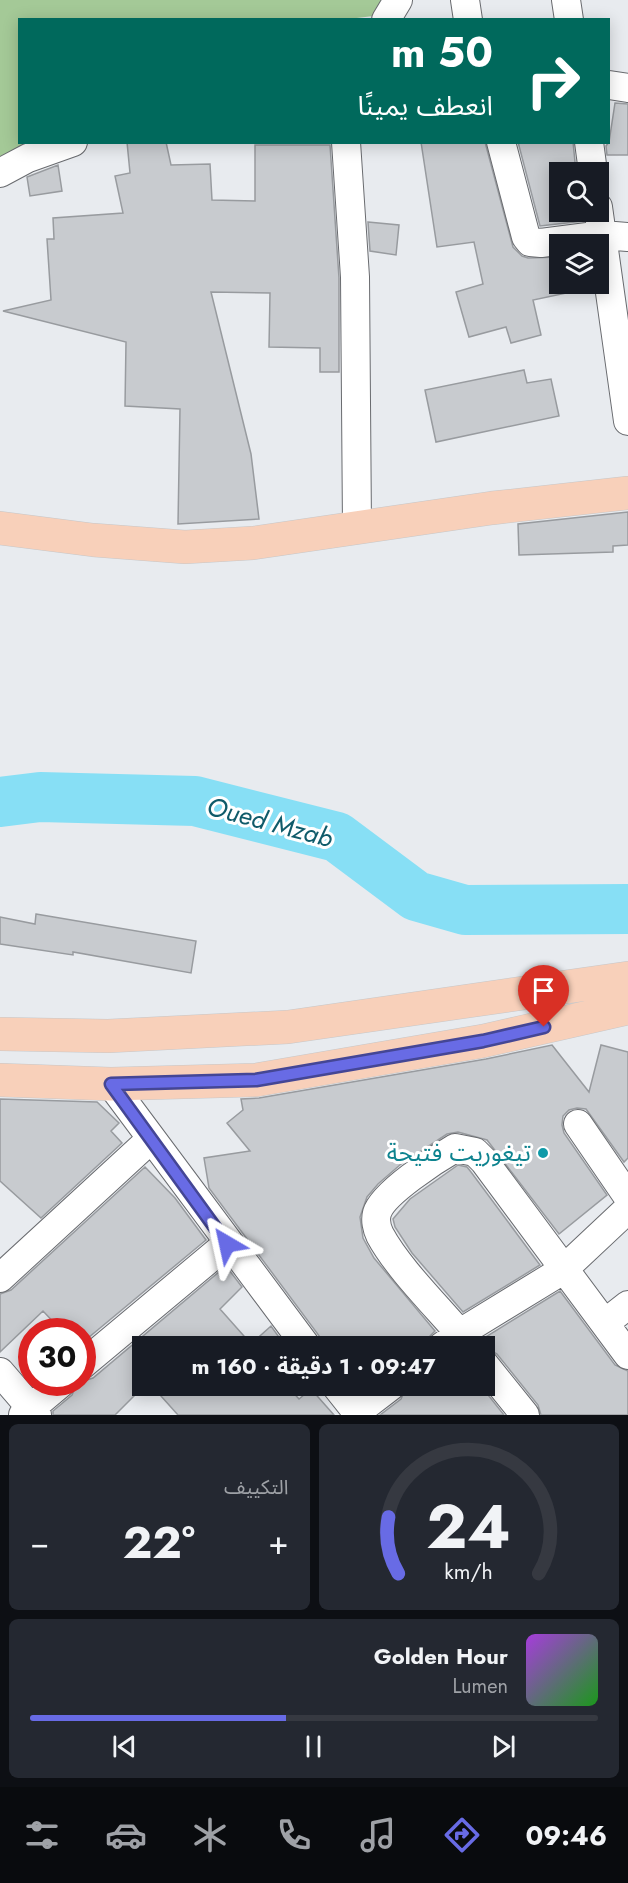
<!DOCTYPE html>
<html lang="ar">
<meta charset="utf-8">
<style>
:root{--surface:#171b24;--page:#242831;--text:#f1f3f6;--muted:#9ea1a6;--line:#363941;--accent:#686be5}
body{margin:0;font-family:Jost,"Noto Sans Arabic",sans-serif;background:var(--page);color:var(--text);direction:rtl;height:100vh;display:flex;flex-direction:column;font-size:22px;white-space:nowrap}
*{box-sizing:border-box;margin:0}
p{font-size:20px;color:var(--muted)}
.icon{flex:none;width:33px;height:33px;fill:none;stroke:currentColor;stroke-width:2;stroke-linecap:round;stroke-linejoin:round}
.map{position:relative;height:1415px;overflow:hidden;direction:ltr}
.drawer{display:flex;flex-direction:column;gap:9px;padding:9px;background:#0d0f14;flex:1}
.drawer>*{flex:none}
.guide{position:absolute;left:18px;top:18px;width:592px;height:126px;border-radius:0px;box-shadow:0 3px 15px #0003;direction:rtl;background:#00695c;color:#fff;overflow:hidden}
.buttons{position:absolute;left:549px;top:162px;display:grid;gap:12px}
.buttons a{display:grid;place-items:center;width:60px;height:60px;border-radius:0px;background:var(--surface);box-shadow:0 3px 15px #0003;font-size:30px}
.speed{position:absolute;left:18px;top:1318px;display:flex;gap:12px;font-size:30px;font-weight:700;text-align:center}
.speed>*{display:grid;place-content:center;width:78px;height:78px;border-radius:50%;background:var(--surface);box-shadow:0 3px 15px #0003;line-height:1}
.speed .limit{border:9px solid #d22;background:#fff;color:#111}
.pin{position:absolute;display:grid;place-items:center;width:51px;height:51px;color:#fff;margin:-62px -26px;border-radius:50% 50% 50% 0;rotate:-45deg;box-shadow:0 0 6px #0007}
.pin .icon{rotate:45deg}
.me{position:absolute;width:66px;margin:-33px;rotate:324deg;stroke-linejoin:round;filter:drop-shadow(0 0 4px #0008)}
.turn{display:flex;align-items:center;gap:21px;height:126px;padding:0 18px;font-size:27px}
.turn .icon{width:78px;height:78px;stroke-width:2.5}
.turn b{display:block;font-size:42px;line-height:51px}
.big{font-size:45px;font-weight:700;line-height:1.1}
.drawer .card{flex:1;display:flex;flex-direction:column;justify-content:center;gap:9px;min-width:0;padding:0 21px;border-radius:9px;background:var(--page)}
.drawer .dial{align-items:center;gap:0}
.dial svg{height:156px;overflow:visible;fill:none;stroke:var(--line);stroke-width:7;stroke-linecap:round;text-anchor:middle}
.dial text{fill:var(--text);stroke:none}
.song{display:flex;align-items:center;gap:18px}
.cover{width:72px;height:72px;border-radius:9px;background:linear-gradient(135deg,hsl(280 70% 55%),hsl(120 70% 35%))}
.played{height:6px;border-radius:3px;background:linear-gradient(90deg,var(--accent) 45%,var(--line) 45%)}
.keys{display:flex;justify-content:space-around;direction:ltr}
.heat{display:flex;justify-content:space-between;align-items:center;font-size:33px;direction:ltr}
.drawer .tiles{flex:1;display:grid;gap:9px;grid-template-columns:1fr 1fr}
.card:last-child{grid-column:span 2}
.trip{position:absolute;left:132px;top:1336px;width:363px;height:60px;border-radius:0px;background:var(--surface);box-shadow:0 3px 15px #0003;font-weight:700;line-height:60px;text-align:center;direction:rtl}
.menu{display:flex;height:96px;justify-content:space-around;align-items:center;background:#090b0e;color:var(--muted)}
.menu .icon{width:42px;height:42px}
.menu .current{color:var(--accent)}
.menu b{font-size:27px;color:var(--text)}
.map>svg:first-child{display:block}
.green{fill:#a4c997}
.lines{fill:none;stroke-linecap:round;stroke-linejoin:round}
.river{stroke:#87dff5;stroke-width:50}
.building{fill:#c8cbcf;stroke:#989b9f;stroke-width:1.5}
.minor-casing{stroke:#696b6f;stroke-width:30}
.major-casing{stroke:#c7c7c8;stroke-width:34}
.minor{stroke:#fff;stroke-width:28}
.major{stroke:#f8d0ba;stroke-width:33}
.route-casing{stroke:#444695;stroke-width:15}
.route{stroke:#686be5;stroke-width:10}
.culture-dot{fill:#0f9aa8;stroke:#fff;stroke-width:2}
.labels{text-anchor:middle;stroke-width:6;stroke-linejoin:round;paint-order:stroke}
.culture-label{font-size:24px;fill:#0d838f;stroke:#fff;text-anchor:end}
.water-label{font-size:26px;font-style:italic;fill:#0f5b6a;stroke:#fff}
</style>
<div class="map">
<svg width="628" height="1415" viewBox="0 0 628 1415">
<rect width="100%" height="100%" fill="#e8ebef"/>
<path class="green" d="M0,0h407v12l-67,8h-320v122l34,1 -54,22z"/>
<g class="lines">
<path class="river" d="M0,802l40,-5 155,4 142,36 79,59 49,14 163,-1"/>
</g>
<path class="building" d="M615,103l13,1v51h-21l-1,-9 3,-4z
M127,142h39l5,23 39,-1 2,36 43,1v-56h75l9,133v94h-19v-24l-51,-1 1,-54 -59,-1 40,162 8,65 -81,5 2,-115 -55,-3 1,-64 -123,-31 48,-11 -4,-61h7l-1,-21 70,-5 -8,-37 15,-3z
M421,142h64l28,105 9,9 6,2 32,-1v27h15l1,7 -43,9 8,35 -30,8 -5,-16 -37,10 -13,-45 27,-8 -9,-42 -37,5z
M518,142h55l3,30h-16v40h22l1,9 -43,5z
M58,165l4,26 -32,5 -3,-19z
M368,222l31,3 -3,30 -26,-4z
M524,370l3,13 24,-4 8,37 -123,26 -11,-52z
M628,512v33l-15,1v6l-94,3 -1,-31z
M36,914l160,27 -5,32 -118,-21v3l-73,-11v-27l35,7z
M552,1045l37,47 12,-47 27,7v106l-4,4 -38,-53 -9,-1 -8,2 -6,6 -1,9 2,8 43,62 -48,39 -72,-94 -29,-8 -11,2 -46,30 -23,20 -11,13 -7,20 3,21 11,20 61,73 -9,9 -1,7h-102l-3,-10 -111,-149 -5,-30 46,-7 -23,-28 16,-13 -2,-11 18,-1 227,-39z
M0,1099l97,3 22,21 -8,8 11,12 -81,75 -41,-37z
M458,1165l9,2 4,5 69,93 -77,47 -51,-59 -17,-26 -2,-8 17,-20z
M145,1167l30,31 31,42 -124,103v-11h-19l-20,-21 -43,41v-58l11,-4z
M226,1266l16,21 -22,22 31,35 20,-18 15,21h-144l2,39 -29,29h-62v-4l19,-16 5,-12 16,-5z
M560,1291l55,74 13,6v44h-87l-3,-10 -41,-51 -10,-6 -3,-10z
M152,1386h135l12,13 12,-10 23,26h-156z
M407,1386h74l23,29h-124l21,-16z"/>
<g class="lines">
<g class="minor-casing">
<path id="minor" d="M465,0l3,20
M566,0l3,20
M386,20l12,-20
M609,85l19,3
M346,142l9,135 2,250
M501,142l25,95 4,5 11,1 62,-8 25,2
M589,142l4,30
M0,173l28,-15 45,-16
M598,207l30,214
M111,1084l196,263
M578,1124l50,73
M0,1278l151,-139
M605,1323l23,-18
M441,1347l19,-14 103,-63 65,-61
M471,1347c-27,-34 -71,-75 -91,-112 -3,-6 -5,-15 -3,-22 6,-20 59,-54 78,-65l20,4 9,9 144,194
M484,1364l41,51
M82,1365l145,-121
M0,1372l37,43
M336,1386l23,29
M357,1412l34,-26
M23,1415l38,-32"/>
</g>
<g class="major-casing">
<path id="major" d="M0,528l93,12 92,7 68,-4 239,-35 136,-15
M0,1034l108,2 180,-9 340,-49
M0,1080l111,4 145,-4 227,-39 145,-33"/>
</g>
<use href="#minor" class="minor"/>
<use href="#major" class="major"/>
</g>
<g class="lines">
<g class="route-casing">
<path id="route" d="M227,1244l-116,-160 145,-4 227,-39 61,-14"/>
</g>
<use href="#route" class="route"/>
</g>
<circle class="culture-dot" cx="543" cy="1153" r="6"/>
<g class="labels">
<g class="culture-label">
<text x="531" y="1161">تيغوريت فتيحة</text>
</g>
<g class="water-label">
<text transform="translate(270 822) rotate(15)" y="9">Oued Mzab</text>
</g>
</g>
</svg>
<div class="buttons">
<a><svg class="icon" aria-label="search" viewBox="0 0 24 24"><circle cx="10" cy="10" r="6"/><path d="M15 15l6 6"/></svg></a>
<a><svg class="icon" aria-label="layers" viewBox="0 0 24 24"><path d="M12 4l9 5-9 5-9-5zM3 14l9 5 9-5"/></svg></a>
</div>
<div class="speed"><div class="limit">30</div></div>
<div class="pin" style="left:544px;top:1027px;background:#d93025"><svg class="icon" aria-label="arrive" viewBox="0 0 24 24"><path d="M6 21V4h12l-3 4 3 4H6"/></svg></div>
<svg class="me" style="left:227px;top:1244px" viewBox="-20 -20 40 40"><path d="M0-17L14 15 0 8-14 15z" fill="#686be5" stroke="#fff" stroke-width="4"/></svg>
<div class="trip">09:47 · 1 دقيقة · 160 m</div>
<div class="guide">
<div class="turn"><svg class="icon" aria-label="right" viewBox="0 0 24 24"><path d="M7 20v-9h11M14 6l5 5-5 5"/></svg><div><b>50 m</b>انعطف يمينًا</div></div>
</div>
</div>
<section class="drawer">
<div class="tiles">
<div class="card dial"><svg viewBox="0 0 100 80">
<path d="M14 69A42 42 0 1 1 86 69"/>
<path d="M14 69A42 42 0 0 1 9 40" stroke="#686be5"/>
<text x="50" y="56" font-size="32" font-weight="700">24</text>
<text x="50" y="72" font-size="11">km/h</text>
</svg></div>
<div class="card"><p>التكييف</p>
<div class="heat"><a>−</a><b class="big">22°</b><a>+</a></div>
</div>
<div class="card">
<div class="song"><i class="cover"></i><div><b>Golden Hour</b><p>Lumen</p></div></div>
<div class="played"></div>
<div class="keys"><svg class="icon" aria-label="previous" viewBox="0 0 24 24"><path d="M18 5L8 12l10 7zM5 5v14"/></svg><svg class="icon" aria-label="pause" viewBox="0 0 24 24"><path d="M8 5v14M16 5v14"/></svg><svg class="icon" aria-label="next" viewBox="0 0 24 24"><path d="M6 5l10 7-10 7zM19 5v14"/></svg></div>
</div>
</div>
</section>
<nav class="menu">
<b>09:46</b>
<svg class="icon current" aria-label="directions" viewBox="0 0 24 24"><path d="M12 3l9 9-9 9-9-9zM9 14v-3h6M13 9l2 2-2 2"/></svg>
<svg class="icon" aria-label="music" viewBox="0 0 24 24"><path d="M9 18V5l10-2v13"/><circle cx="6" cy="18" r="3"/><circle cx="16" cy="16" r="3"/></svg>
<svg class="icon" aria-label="phone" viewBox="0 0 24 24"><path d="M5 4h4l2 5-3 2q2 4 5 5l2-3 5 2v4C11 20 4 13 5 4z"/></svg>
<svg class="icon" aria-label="climate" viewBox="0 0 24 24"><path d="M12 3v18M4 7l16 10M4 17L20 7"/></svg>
<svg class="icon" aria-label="car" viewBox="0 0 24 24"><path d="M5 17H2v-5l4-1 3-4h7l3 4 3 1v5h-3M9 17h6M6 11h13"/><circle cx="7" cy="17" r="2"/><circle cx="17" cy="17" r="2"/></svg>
<svg class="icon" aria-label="filters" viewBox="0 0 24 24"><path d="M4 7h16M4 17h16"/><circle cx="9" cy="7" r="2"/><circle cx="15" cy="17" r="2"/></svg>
</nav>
